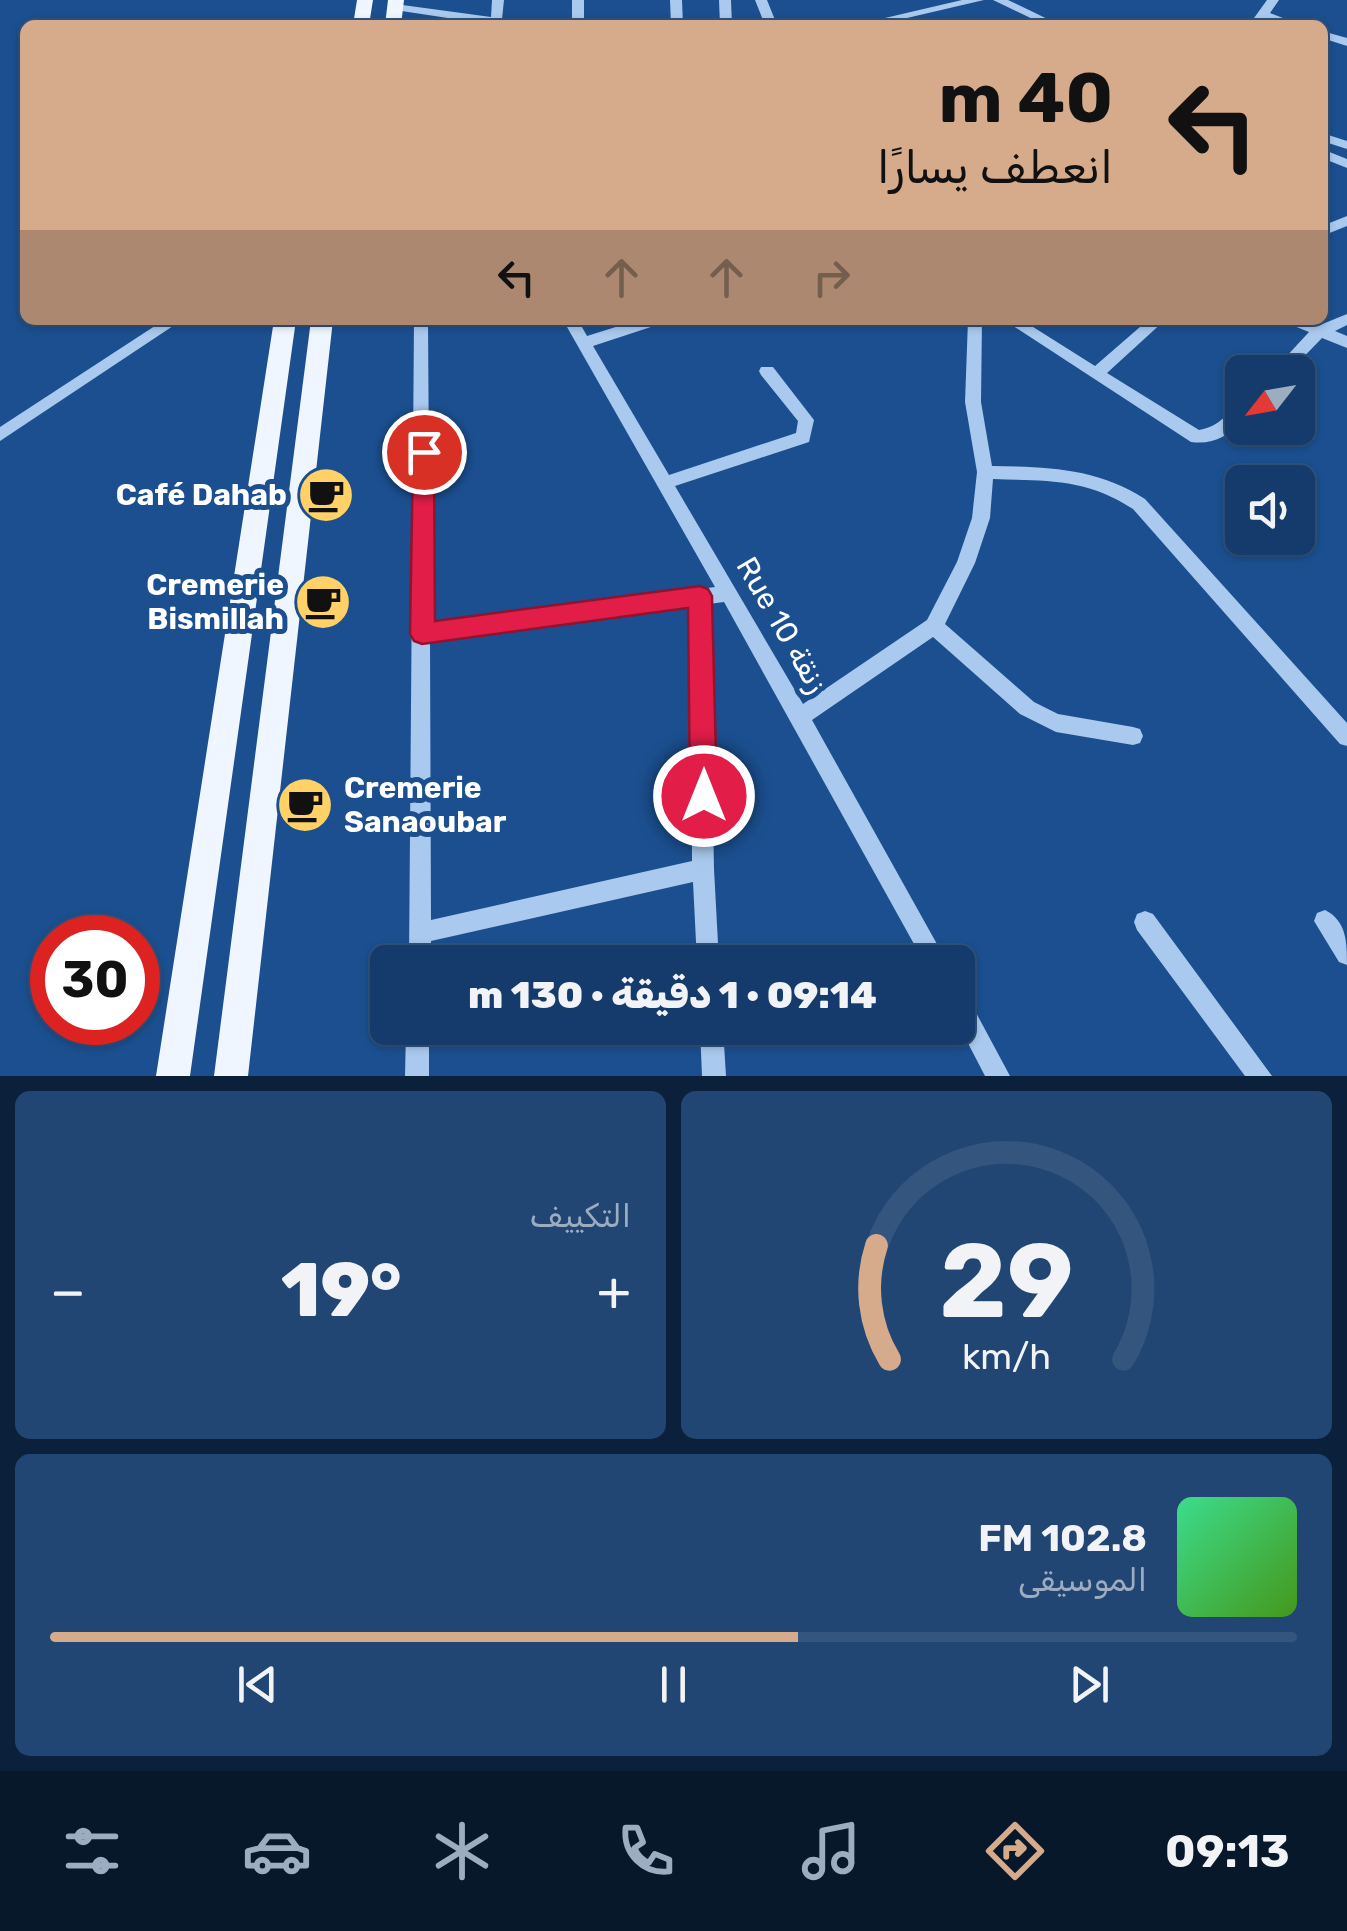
<!DOCTYPE html>
<html lang="ar">
<meta charset="utf-8">
<style>
:root{--surface:#143b6b;--page:#214673;--text:#f1f3f6;--muted:#9dadc1;--line:#33557e;--accent:#d6ab8b}
body{margin:0;font-family:Rubik,"Noto Naskh Arabic",sans-serif;background:var(--page);color:var(--text);direction:rtl;height:100vh;display:flex;flex-direction:column;font-size:38px;white-space:nowrap}
*{box-sizing:border-box;margin:0}
p{font-size:32px;color:var(--muted)}
.icon{flex:none;width:55px;height:55px;fill:none;stroke:currentColor;stroke-width:2;stroke-linecap:round;stroke-linejoin:round}
.map{position:relative;height:1076px;overflow:hidden;direction:ltr}
.details{display:flex;flex-direction:column;gap:15px;padding:15px;background:#0b203b;flex:1}
.details>*{flex:none}
.top-card{position:absolute;left:20px;top:20px;width:1308px;height:305px;border-radius:15px;box-shadow:0 2px 8px #0004,0 0 0 2px var(--line);direction:rtl;background:#d6ab8b;color:#111;overflow:hidden}
.needle{width:65px;rotate:239deg}
.buttons{position:absolute;left:1225px;top:355px;display:grid;gap:20px}
.buttons a{display:grid;place-items:center;width:90px;height:90px;border-radius:15px;background:var(--surface);box-shadow:0 2px 8px #0004,0 0 0 2px var(--line);font-size:50px}
.speed{position:absolute;left:30px;top:915px;display:flex;gap:20px;font-size:50px;font-weight:700;text-align:center}
.speed>*{display:grid;place-content:center;width:130px;height:130px;border-radius:50%;background:var(--surface);box-shadow:0 2px 8px #0004,0 0 0 2px var(--line);line-height:1}
.speed .limit{border:15px solid #d22;background:#fff;color:#111}
.pin{position:absolute;display:grid;place-items:center;width:85px;height:85px;color:#fff;margin:-42px;border:5px solid #fff;border-radius:50%;box-shadow:0 2px 10px #0007}
.me{position:absolute;width:110px;margin:-55px;rotate:0deg;stroke-linejoin:round;filter:drop-shadow(0 0 8px #0008)}
.turn{display:flex;align-items:center;gap:35px;height:210px;padding:0 50px;font-size:45px}
.turn .icon{width:130px;height:130px;stroke-width:2.5}
.turn b{display:block;font-size:70px;line-height:85px}
.lanes{display:flex;align-items:center;height:95px;padding:0 50px;background:#0003;justify-content:center;gap:50px;direction:ltr}
.lanes .off{opacity:.35}
.big{font-size:75px;font-weight:800;line-height:1.1}
.details .card{flex:1;display:flex;flex-direction:column;justify-content:center;gap:15px;min-width:0;padding:0 35px;border-radius:15px;background:var(--page)}
.details .dial{align-items:center;gap:0}
.dial svg{height:260px;overflow:visible;fill:none;stroke:var(--line);stroke-width:7;stroke-linecap:round;text-anchor:middle}
.dial text{fill:var(--text);stroke:none}
.song{display:flex;align-items:center;gap:30px}
.cover{width:120px;height:120px;border-radius:15px;background:linear-gradient(135deg,hsl(150 70% 55%),hsl(100 70% 35%))}
.played{height:10px;border-radius:5px;background:linear-gradient(90deg,var(--accent) 60%,var(--line) 60%)}
.keys{display:flex;justify-content:space-around;direction:ltr}
.heat{display:flex;justify-content:space-between;align-items:center;font-size:55px;direction:ltr}
.details .tiles{flex:1;display:grid;gap:15px;grid-template-columns:1fr 1fr}
.card:last-child{grid-column:span 2}
.trip{position:absolute;left:370px;top:945px;width:605px;height:100px;border-radius:15px;background:var(--surface);box-shadow:0 2px 8px #0004,0 0 0 2px var(--line);font-weight:800;line-height:100px;text-align:center;direction:rtl}
.dock{display:flex;height:160px;justify-content:space-around;align-items:center;background:#08182b;color:var(--muted)}
.dock .icon{width:70px;height:70px}
.dock .active{color:var(--accent)}
.dock b{font-size:45px;color:var(--text)}
.map>svg:first-child{display:block}
.lines{fill:none;stroke-linecap:round;stroke-linejoin:round}
.minor{fill:#a9c9ee;fill-rule:evenodd}
.major{fill:#f0f6ff;fill-rule:evenodd}
.route{fill:#e11d48;stroke:#92132f;stroke-width:2.5}
.labels{text-anchor:middle;stroke-width:10;stroke-linejoin:round;paint-order:stroke}
.poi-label{font-size:30px;font-weight:bold;fill:#fff;stroke:#1b4f8f;text-anchor:end}
.street-label{font-size:30px;fill:#fff;stroke:#1b4f8f}
</style>
<div class="map">
<svg width="1347" height="1076" viewBox="0 0 1347 1076">
<rect width="100%" height="100%" fill="#1b4f8f"/>
<g class="lines">
<path class="minor" d="M492,0h12l-2,19 26,6h-34l-99,-15 -6,-3 6,-3 96,13z
M572,0h12v25h-12z
M670,0h12l1,25h-12z
M719,0h12l1,25h-12z
M755,0h12l10,25h-12z
M962,0h22l-107,25h-22z
M993,0h15l52,25h-15z
M1267,0h12l-9,13 31,12h-17l-19,-6 -4,6h-12z
M1322,31l25,7v8l-25,-8z
M1322,133l25,8v8l-25,-8z
M1322,149l25,10v9l-25,-10z
M1347,216v10l-25,10v-10z
M1347,314v11l-12,6 12,5v12l-25,-10 -33,34h-17l37,-40 -20,-8 -2,-4h22l11,5z
M164,320h18l-182,121v-14z
M414,320h14l2,305 285,-38 -152,-267h15l9,16 51,-16h24l-2,4 -67,22 76,129 127,-42 2,-12 -37,-46 -2,-4 2,-4h12l41,53 -5,22 -134,44 128,218 124,-84 30,-58 15,-44 5,-46 -12,-70 3,-82h14l-1,82 11,64c56,1 105,2 153,33l202,224v23l-7,-2 -207,-235c-47,-31 -86,-28 -140,-30l-3,39 -15,45 -30,61 89,78 24,12 75,13 7,2 3,7 -3,7 -7,2 -77,-13 -36,-18 -87,-77 -121,83 135,242h-23l-200,-360 -15,2 5,265 5,93h-22l-4,-80 -262,59v21h-22zM691,606l1,255 -261,59 -1,-279z
M1004,320h18l73,46 53,-46h17l-58,53 92,57c26,-5 23,-17 43,-25v16c-14,15 -29,24 -51,21z
M1325,910c22,11 22,33 22,55l-8,-3 -25,-41 3,-8z
M1145,911l8,3 119,162h-27l-108,-146 -3,-8 3,-8z
M958,991l8,3 44,82h-25l-27,-52z
M406,1028h23v48h-24z
M700,1028h23l3,48h-24z"/>
<path class="major" d="M357,0h16l-4,25h-16z
M388,0h16l-3,25h-16z
M274,320h22l-106,756h-34z
M311,320h22l-85,756h-34z"/>
</g>
<path class="route" d="M424,444l10,8 1,169 265,-35 8,3 4,7 5,200 -4,9 -9,4 -10,-4 -4,-9 -2,-188 -266,36 -8,-3 -4,-7 3,-182z"/>
<defs>
<g id="cafe-disc" transform="scale(2.875)"><circle r="9.5" fill="#ffd166" stroke="#1b4f8f"/><path d="M-5.5-4.5H6V0H3Q3 3.5 0 3.5H-2.5Q-5.5 3.5-5.5 0ZM3-3.2v2h1.7v-2ZM-6 4.5H4V6H-6Z" fill="#111"/></g>
</defs>
<g fill-rule="evenodd">
<use href="#cafe-disc" x="326" y="495"/>
<use href="#cafe-disc" x="323" y="602"/>
<use href="#cafe-disc" x="305" y="805"/>
</g>
<g class="labels">
<g class="poi-label">
<text x="287" y="505">Café Dahab</text>
<text x="284" y="595">Cremerie<tspan x="284" dy="34">Bismillah</tspan></text>
<text x="344" y="798" text-anchor="start">Cremerie<tspan x="344" dy="34">Sanaoubar</tspan></text>
</g>
<g class="street-label">
<text transform="translate(782 625) rotate(60)" y="10">Rue 10 زنقة</text>
</g>
</g>
</svg>
<div class="buttons">
<a><svg class="needle" viewBox="-14 -14 28 28"><path d="M0-13l5 13h-10z" fill="#e53935"/><path d="M0 13l5-13h-10z" fill="#9dadc1"/></svg></a>
<a><svg class="icon" aria-label="sound" viewBox="0 0 24 24"><path d="M4 9h4l5-4v14l-5-4H4zM17 9q2 3 0 6"/></svg></a>
</div>
<div class="speed"><div class="limit">30</div></div>
<div class="pin" style="left:424px;top:452px;background:#d93025"><svg class="icon" aria-label="arrive" viewBox="0 0 24 24"><path d="M6 21V4h12l-3 4 3 4H6"/></svg></div>
<svg class="me" style="left:704px;top:796px" viewBox="-20 -20 40 40"><circle r="17" fill="#e11d48" stroke="#fff" stroke-width="3"/><path d="M0-11L8 9 0 5-8 9z" fill="#fff"/></svg>
<div class="trip">09:14 · 1 دقيقة · 130 m</div>
<div class="top-card">
<div class="turn"><svg class="icon" aria-label="left" viewBox="0 0 24 24"><path d="M17 20v-9H6M10 6l-5 5 5 5"/></svg><div><b>40 m</b>انعطف يسارًا</div></div>
<div class="lanes"><svg class="icon" aria-label="left" viewBox="0 0 24 24"><path d="M17 20v-9H6M10 6l-5 5 5 5"/></svg><svg class="icon off" aria-label="ahead" viewBox="0 0 24 24"><path d="M12 20V5M6 11l6-6 6 6"/></svg><svg class="icon off" aria-label="ahead" viewBox="0 0 24 24"><path d="M12 20V5M6 11l6-6 6 6"/></svg><svg class="icon off" aria-label="right" viewBox="0 0 24 24"><path d="M7 20v-9h11M14 6l5 5-5 5"/></svg></div>
</div>
</div>
<section class="details">
<div class="tiles">
<div class="card dial"><svg viewBox="0 0 100 80">
<path d="M14 69A42 42 0 1 1 86 69"/>
<path d="M14 69A42 42 0 0 1 10 34" stroke="#d6ab8b"/>
<text x="50" y="56" font-size="32" font-weight="700">29</text>
<text x="50" y="72" font-size="11">km/h</text>
</svg></div>
<div class="card"><p>التكييف</p>
<div class="heat"><a>−</a><b class="big">19°</b><a>+</a></div>
</div>
<div class="card">
<div class="song"><i class="cover"></i><div><b>102.8 FM</b><p>الموسيقى</p></div></div>
<div class="played"></div>
<div class="keys"><svg class="icon" aria-label="previous" viewBox="0 0 24 24"><path d="M18 5L8 12l10 7zM5 5v14"/></svg><svg class="icon" aria-label="pause" viewBox="0 0 24 24"><path d="M8 5v14M16 5v14"/></svg><svg class="icon" aria-label="next" viewBox="0 0 24 24"><path d="M6 5l10 7-10 7zM19 5v14"/></svg></div>
</div>
</div>
</section>
<nav class="dock">
<b>09:13</b>
<svg class="icon active" aria-label="directions" viewBox="0 0 24 24"><path d="M12 3l9 9-9 9-9-9zM9 14v-3h6M13 9l2 2-2 2"/></svg>
<svg class="icon" aria-label="music" viewBox="0 0 24 24"><path d="M9 18V5l10-2v13"/><circle cx="6" cy="18" r="3"/><circle cx="16" cy="16" r="3"/></svg>
<svg class="icon" aria-label="phone" viewBox="0 0 24 24"><path d="M5 4h4l2 5-3 2q2 4 5 5l2-3 5 2v4C11 20 4 13 5 4z"/></svg>
<svg class="icon" aria-label="climate" viewBox="0 0 24 24"><path d="M12 3v18M4 7l16 10M4 17L20 7"/></svg>
<svg class="icon" aria-label="car" viewBox="0 0 24 24"><path d="M5 17H2v-5l4-1 3-4h7l3 4 3 1v5h-3M9 17h6M6 11h13"/><circle cx="7" cy="17" r="2"/><circle cx="17" cy="17" r="2"/></svg>
<svg class="icon" aria-label="filters" viewBox="0 0 24 24"><path d="M4 7h16M4 17h16"/><circle cx="9" cy="7" r="2"/><circle cx="15" cy="17" r="2"/></svg>
</nav>
